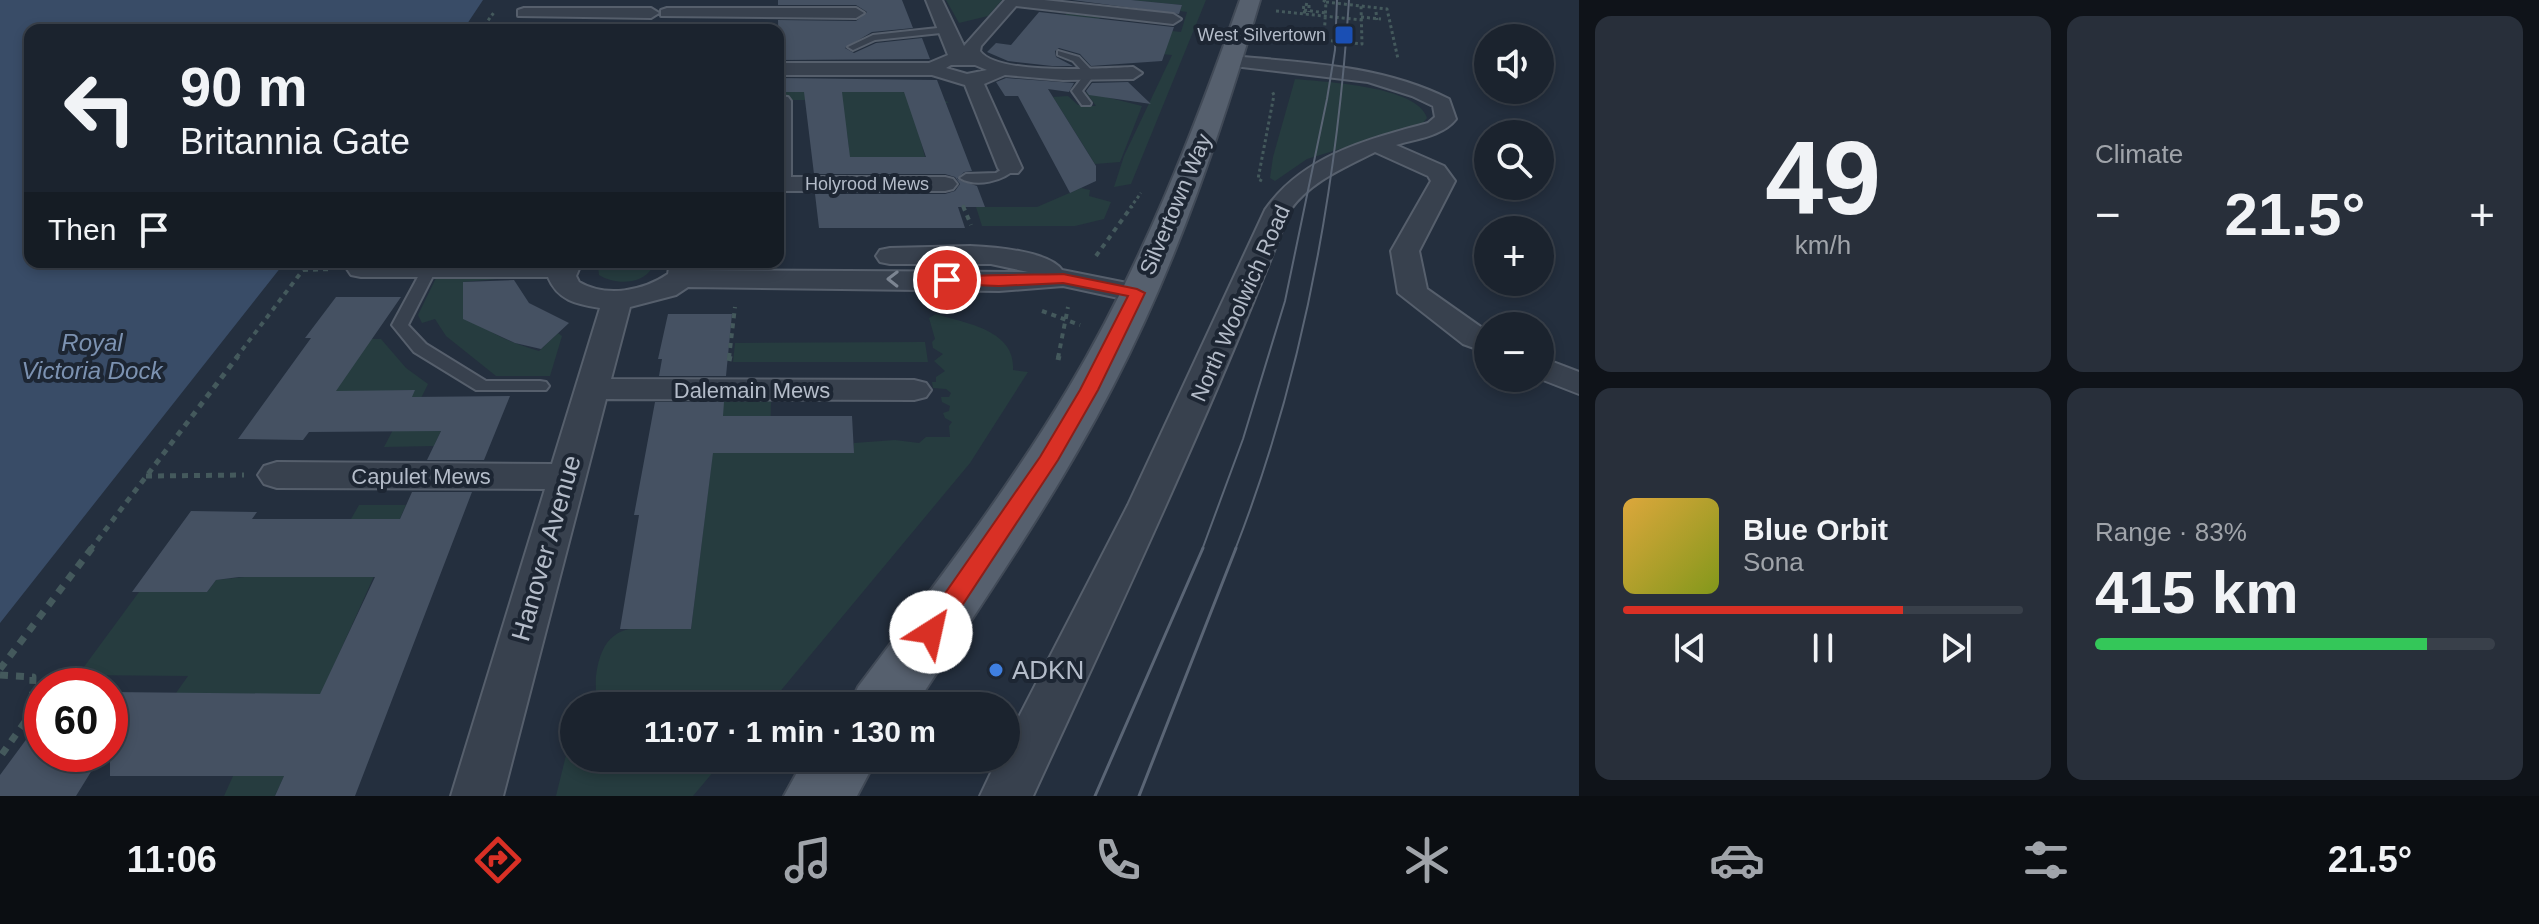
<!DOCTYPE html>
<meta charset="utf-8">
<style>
:root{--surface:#1b232e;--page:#282f3a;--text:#f1f3f6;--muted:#a0a4aa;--line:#39404a;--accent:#d93025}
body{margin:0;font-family:Arial,sans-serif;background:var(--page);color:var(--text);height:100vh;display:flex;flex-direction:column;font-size:30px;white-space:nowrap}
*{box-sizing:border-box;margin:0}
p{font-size:26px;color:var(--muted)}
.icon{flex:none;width:44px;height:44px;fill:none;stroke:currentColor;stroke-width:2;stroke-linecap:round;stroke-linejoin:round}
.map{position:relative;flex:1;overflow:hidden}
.panel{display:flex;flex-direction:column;gap:16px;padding:16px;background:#0f1319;width:960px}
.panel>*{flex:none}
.hud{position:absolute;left:24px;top:24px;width:760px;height:244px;border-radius:16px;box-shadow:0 4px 12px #0003,0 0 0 2px var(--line);background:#1b232e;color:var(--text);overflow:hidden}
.fabs{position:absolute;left:1474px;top:24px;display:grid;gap:16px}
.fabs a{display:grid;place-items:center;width:80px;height:80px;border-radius:50%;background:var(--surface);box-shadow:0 4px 12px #0003,0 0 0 2px var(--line);font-size:40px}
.speed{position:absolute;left:24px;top:668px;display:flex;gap:16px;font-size:40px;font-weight:700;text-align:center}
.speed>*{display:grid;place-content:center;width:104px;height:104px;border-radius:50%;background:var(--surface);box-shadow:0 4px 12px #0003,0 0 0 2px var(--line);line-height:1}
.speed .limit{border:12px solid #d22;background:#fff;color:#111}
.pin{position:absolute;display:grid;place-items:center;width:68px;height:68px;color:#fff;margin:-34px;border:4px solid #fff;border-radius:50%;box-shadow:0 2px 8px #0007}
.me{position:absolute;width:88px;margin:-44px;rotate:35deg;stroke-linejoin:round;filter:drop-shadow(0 0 6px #0008)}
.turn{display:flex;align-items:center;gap:28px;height:168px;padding:0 24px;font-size:36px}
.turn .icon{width:104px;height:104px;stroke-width:2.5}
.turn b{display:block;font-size:56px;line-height:68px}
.then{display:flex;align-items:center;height:76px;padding:0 24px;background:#0003;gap:16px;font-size:30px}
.big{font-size:60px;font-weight:700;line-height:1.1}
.panel .tile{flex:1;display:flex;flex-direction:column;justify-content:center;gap:12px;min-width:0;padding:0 28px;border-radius:16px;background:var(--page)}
.panel .dial{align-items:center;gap:0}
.dial b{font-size:104px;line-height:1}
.song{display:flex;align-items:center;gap:24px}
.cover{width:96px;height:96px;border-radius:12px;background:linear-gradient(135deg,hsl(40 70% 55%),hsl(70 70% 35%))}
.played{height:8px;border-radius:4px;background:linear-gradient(90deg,var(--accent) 70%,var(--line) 70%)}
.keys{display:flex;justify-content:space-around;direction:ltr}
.heat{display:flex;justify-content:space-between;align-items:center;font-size:44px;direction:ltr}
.charge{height:12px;border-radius:6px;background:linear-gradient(90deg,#34c759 83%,var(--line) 0)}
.panel .tiles{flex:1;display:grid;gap:16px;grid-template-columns:repeat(2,1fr)}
.trip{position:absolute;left:560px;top:692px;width:460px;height:80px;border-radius:40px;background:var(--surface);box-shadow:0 4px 12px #0003,0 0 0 2px var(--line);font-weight:700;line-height:80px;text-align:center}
.menu{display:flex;height:128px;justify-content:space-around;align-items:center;background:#0b0e12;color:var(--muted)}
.menu .icon{width:56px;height:56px}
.menu .active{color:var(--accent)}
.menu b{font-size:36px;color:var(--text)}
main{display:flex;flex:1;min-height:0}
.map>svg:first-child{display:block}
.green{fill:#263c3f}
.water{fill:#394c67}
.building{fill:#455162;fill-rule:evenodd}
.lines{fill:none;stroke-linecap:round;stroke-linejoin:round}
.lane-casing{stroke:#565f6c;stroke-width:4}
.street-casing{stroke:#565f6c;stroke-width:4}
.primary-casing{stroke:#414a57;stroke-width:4}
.path-far3{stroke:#44595c;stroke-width:3;stroke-dasharray:3 3;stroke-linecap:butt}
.path-far2{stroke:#44595c;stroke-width:4;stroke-dasharray:5 5;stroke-linecap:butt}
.path-far1{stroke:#44595c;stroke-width:5;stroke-dasharray:6 6;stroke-linecap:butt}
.path{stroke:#44595c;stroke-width:7;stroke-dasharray:8 8;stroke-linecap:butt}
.lane{fill:#38414e;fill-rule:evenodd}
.street{fill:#38414e;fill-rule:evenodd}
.primary{fill:#56606e;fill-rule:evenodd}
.tram-far1{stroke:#5a6575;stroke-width:2}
.tram{stroke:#5a6575;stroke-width:3}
.path-bridge{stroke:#44595c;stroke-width:3;stroke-dasharray:3 3;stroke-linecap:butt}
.oneway{stroke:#7c8592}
.route{fill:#d93025;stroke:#8d1f18;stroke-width:2}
.transit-dot{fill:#1a4fb4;stroke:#1d2633;stroke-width:3}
.shop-dot{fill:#3f7fe0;stroke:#1d2633;stroke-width:3}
.labels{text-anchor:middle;stroke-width:8;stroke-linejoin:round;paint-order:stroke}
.far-poi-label{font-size:18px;fill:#b4bcc9;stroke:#1d2633;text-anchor:end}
.far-street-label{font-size:18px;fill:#b4bcc9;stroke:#1d2633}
.street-label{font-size:22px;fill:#b4bcc9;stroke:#1d2633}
.water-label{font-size:24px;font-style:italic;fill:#7c92b1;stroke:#1d2633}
.near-street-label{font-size:26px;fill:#b4bcc9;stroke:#1d2633}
.near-poi-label{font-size:26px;fill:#b4bcc9;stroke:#1d2633;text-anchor:start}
</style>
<main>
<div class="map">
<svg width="1579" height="796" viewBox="0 0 1579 796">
<rect width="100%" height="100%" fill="#242f3e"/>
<path class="green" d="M946,0h56l-14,16 -29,7z
M1131,0h75l-75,184 -17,3 10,-31 48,-101 -20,-2 -89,-35 6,-8 22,3 -1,2 11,1 -7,11 76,10 2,-6 9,1 6,-20 -7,-1 2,-6z
M1295,79c30,3 123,7 132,39l-5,6 -115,35 -32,22 -5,-3 3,-21z
M898,91l51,11 -35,14 14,52 -115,-11 36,-9 -2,-15 -37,-33h-30v-8z
M1086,92l56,14 -22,56 -25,2 -42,-67 15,-1 10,9 18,1z
M1081,188l9,2 -1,6 22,6 -7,17 -29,7h-93l-6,-19h61z
M602,262h48l2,6c-10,17 -37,17 -53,7l-1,-9z
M436,278h73l-46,4c-1,44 40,58 76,69l19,-18 4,3 -12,40h-54l-50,-40 -11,-17 -13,4 -4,-8z
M936,314c27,9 80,15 77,56l15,2 -58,91 -202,243h-176c6,-10 3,-19 4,-30 8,-62 46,-47 95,-47l28,-228 52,-1 -1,53h83l1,-10 41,-3 24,3 7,-6h24l-1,-11 3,-4 -7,-4 -2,-5 6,-2 1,-5 -8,-4 -1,-5h8l2,-4 -5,-4 -13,-1 -1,-6h4v-5l9,-6 -11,-10 9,-7 -10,-6 -1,-6 3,-3 -6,-21z
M311,338l70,1 25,29 22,16 -7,14h35l-22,48 -50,1 30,-57 -81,3z
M925,342l3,20h-195l2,-19z
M359,505h47l-131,291h-51l9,-20 -57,-83 12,-17 -110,-1 61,-83h68l9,-12 28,-3 107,-58z
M574,735v23h151l-32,38h-137l13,-53z"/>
<path class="water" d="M0,0h483l-20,30h-433v232h255l-285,361z"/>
<path class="building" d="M778,0h124l11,28 -41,4 -27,16 9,5 22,-10 46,-5 8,21 -151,1 -1,-40 78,1 11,-9 -11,-7h-78z
M1072,0h59l51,5 -3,9z
M1039,12l134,15h1l-12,34 -71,5 -11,-12 -21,-6 -4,3 1,6 17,9h-21l-44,-5 -21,-9 9,-9 15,2z
M778,78l159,2 35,91 -8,1 -7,7 20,7 8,21h-27l7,21h-146l-4,-34h130l10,-3 5,-7 -5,-7 -10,-3h-131l-10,-82h-26zM842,92h62l22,65h-76z
M1006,78l68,5 -5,9 -21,-3 48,77v15l-26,12 -52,-97h-13l-9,-14z
M1128,82l23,22 -62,-9 -3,-4 6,-8z
M514,280l15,23 40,20 -28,26 -26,-6 -52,-24v-37z
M336,297h65l-65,94 79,-1 -3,7 98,-1 -26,64h-57l14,-29 -132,1 -6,8 -65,-1 73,-101h-6z
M668,314h64l-6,62h-67l3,-17h-4z
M655,402h69l-1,14h129l2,37h-141l-22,176h-71l19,-114h-5z
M412,492h60l-117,304h-80l9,-20h-174v-84l210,2 55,-117h-136l-23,3 -9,12h-75l59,-81 66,1 -5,7h148z
M42,718v36h60l-26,42h-76v-21z"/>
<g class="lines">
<g class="lane-casing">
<path id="lane" d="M947,27l3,5 -75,8 -22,10 -5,-3 25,-12z
M1058,51l21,6 16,17 -13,17 9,12 -1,2h-8l-10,-14 13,-17 -12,-13 -15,-6z
M1010,164l6,4c-12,13 -40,20 -56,10l6,-4 30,-1z
M426,262h14l-32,63 18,19 60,37h54l6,1 3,4 -3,4h-70l-62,-38 -22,-27z"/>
</g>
<g class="street-casing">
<path id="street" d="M926,0h16l22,46 41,-46h39l129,14 8,5 -8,5 -157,-18 -35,40 -1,5c17,25 123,17 153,16l9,6 -9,6 -70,1 -58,-5 -21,9 38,84 -4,5h-16l-4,-5 -33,-83 -33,-10h-154v-12h151l19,-8zM951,65h24l12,5 -20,4 -21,-6z
M524,8h127l8,5 -8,5 -133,-2v-6z
M667,8h189l8,5 -8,5 -195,-2v-6z
M1231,56c75,7 150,9 218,43l7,20c-13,17 -40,20 -60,26l48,21 11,15 -36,70 8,38 61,43v21l-25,-9 -65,-51 -7,-42 40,-70 -3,-5 -53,-24c-31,16 -64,29 -85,58 -77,199 -168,392 -257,586h-53l18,-38h8v-16l122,-237 137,-295c37,-54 103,-71 163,-87l7,-6 -2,-11 -21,-10 -44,-14 -143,-17 -3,-4z
M778,96l10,1 3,4v76h154l8,2 4,5 -4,5 -8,2h-167z
M970,246c23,1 79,5 92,24l85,17 5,6 -5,6 -10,3 -74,-16 -64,5 -311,-4 -12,8 -46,12 -19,72 303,1 12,3 5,7 -5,7 -12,3 -308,-1 -103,397h-52l94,-307 -268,-1 -13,-4 -6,-9 6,-9 13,-4 275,2 48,-156c-23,-4 -42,-7 -52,-31h-187l-10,-2 -4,-6 4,-6 231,-1 -6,14 3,6c27,16 64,9 89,-8l2,-12h28l-1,8 331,2 -37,-8h-101l-10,-2 -4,-6 4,-6 10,-2z
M1540,357l39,15v22l-41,-16z"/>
</g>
<g class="primary-casing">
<path id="primary" d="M1240,0h20c-39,132 -83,263 -147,386 -57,111 -130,215 -198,320h-66l9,-19c73,-97 148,-194 210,-298 73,-122 125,-255 172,-389z
M805,758h72l-20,38h-73z"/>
</g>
<path class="path-far3" d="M1323,0l3,2 -2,38
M1326,2l61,7 11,50
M1304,10l22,3
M1276,11l86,9
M1306,12h-3l1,-8 5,1
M1361,17l20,2
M481,30l14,-19
M1271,33l40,5
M1325,40l37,4 -1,-38
M1262,181l-4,-2 16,-84 -2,-4
M963,205l1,3
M1130,208l11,-15"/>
<path class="path-far2" d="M963,206l8,19
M1096,256l36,-50
M303,270l29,-1
M1042,311l38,14
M236,358l73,-96
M729,358l6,-51
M1058,358l10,-51"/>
<path class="path-far1" d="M1058,360l1,-4
M729,361l1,-5
M146,476l98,-1
M90,550l148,-194"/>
<path class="path" d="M0,669l92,-121
M0,675l33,2 -1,35 -32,45"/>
<use href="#lane" class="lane"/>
<use href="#street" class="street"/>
<use href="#primary" class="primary"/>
<path class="tram-far1" d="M1202,550l41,-111 42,-138 42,-202 8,-49 2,-50
M1235,550c68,-174 102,-364 114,-550"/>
<path class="tram" d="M1095,796l108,-248
M1139,796l97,-248"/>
<path class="path-bridge" d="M1309,5v7
M1376,12l1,8"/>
</g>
<defs><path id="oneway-chevron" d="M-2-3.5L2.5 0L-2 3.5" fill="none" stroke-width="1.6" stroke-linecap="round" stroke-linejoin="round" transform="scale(2)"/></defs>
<use class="oneway" href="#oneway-chevron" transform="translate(893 279) rotate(-179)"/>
<path class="route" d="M1063,274l74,15 8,4 -47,97 -40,70 -118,179 -9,2 -8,-2 -4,-7 4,-7 117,-168 40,-67 48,-94 -65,-13 -64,3 -52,-2 -8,-4c8,-6 105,-5 124,-6z"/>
<rect class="transit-dot" x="1334" y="25" width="20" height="20" rx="4"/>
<circle class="shop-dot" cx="996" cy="670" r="8"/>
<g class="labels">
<g class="far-poi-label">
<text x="1326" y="41">West Silvertown</text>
</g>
<g class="far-street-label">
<text x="867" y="190">Holyrood Mews</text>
</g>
<g class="street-label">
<text transform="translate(1175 204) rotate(-67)" y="8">Silvertown Way</text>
<text transform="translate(1240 303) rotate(-66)" y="8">North Woolwich Road</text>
<text x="752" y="398">Dalemain Mews</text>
<text x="421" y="484">Capulet Mews</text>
</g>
<g class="water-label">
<text x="92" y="351">Royal<tspan x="92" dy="28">Victoria Dock</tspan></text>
</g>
<g class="near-street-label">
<text transform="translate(546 548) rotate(-74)" y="9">Hanover Avenue</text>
</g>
<g class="near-poi-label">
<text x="1012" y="679">ADKN</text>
</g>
</g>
</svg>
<div class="fabs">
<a><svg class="icon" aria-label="sound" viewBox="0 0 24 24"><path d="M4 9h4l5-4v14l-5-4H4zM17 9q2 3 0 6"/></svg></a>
<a><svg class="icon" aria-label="search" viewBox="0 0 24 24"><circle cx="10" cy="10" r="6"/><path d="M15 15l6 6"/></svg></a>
<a>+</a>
<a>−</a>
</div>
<div class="speed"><div class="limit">60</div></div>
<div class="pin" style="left:947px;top:280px;background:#d93025"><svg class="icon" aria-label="arrive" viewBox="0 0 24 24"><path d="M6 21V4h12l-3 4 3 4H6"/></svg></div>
<svg class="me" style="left:931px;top:632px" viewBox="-20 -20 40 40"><circle r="19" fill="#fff"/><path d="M0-13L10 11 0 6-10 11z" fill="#d93025"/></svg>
<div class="trip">11:07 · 1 min · 130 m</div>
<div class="hud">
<div class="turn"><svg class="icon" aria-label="left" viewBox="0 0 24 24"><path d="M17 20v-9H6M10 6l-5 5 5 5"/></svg><div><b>90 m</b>Britannia Gate</div></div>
<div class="then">Then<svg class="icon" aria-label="arrive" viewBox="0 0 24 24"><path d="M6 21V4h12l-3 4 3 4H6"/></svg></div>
</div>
</div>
<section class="panel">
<div class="tiles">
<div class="tile dial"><b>49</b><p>km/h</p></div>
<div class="tile"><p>Climate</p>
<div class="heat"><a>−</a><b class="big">21.5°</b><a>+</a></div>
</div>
<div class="tile">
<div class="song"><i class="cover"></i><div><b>Blue Orbit</b><p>Sona</p></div></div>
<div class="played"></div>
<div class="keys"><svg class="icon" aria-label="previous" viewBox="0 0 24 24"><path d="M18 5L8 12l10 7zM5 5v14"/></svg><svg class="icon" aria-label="pause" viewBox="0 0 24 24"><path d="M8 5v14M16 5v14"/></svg><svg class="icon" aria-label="next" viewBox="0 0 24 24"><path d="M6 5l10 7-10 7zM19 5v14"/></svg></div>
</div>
<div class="tile"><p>Range · 83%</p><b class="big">415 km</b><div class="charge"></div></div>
</div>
</section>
</main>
<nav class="menu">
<b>11:06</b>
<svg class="icon active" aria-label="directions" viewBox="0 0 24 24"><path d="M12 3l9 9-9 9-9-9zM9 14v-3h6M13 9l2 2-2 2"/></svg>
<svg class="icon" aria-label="music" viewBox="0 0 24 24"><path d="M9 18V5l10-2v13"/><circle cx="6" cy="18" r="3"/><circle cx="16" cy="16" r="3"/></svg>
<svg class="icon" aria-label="phone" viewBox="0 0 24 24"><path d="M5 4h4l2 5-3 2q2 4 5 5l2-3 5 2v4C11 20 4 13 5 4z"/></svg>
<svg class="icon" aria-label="climate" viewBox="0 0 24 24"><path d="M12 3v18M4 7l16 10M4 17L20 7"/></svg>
<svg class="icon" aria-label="car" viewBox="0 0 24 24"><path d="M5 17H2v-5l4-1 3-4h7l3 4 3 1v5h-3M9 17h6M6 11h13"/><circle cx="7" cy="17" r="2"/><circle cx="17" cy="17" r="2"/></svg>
<svg class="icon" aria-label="filters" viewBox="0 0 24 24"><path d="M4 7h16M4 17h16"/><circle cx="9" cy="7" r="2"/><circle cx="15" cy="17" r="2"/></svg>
<b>21.5°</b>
</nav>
